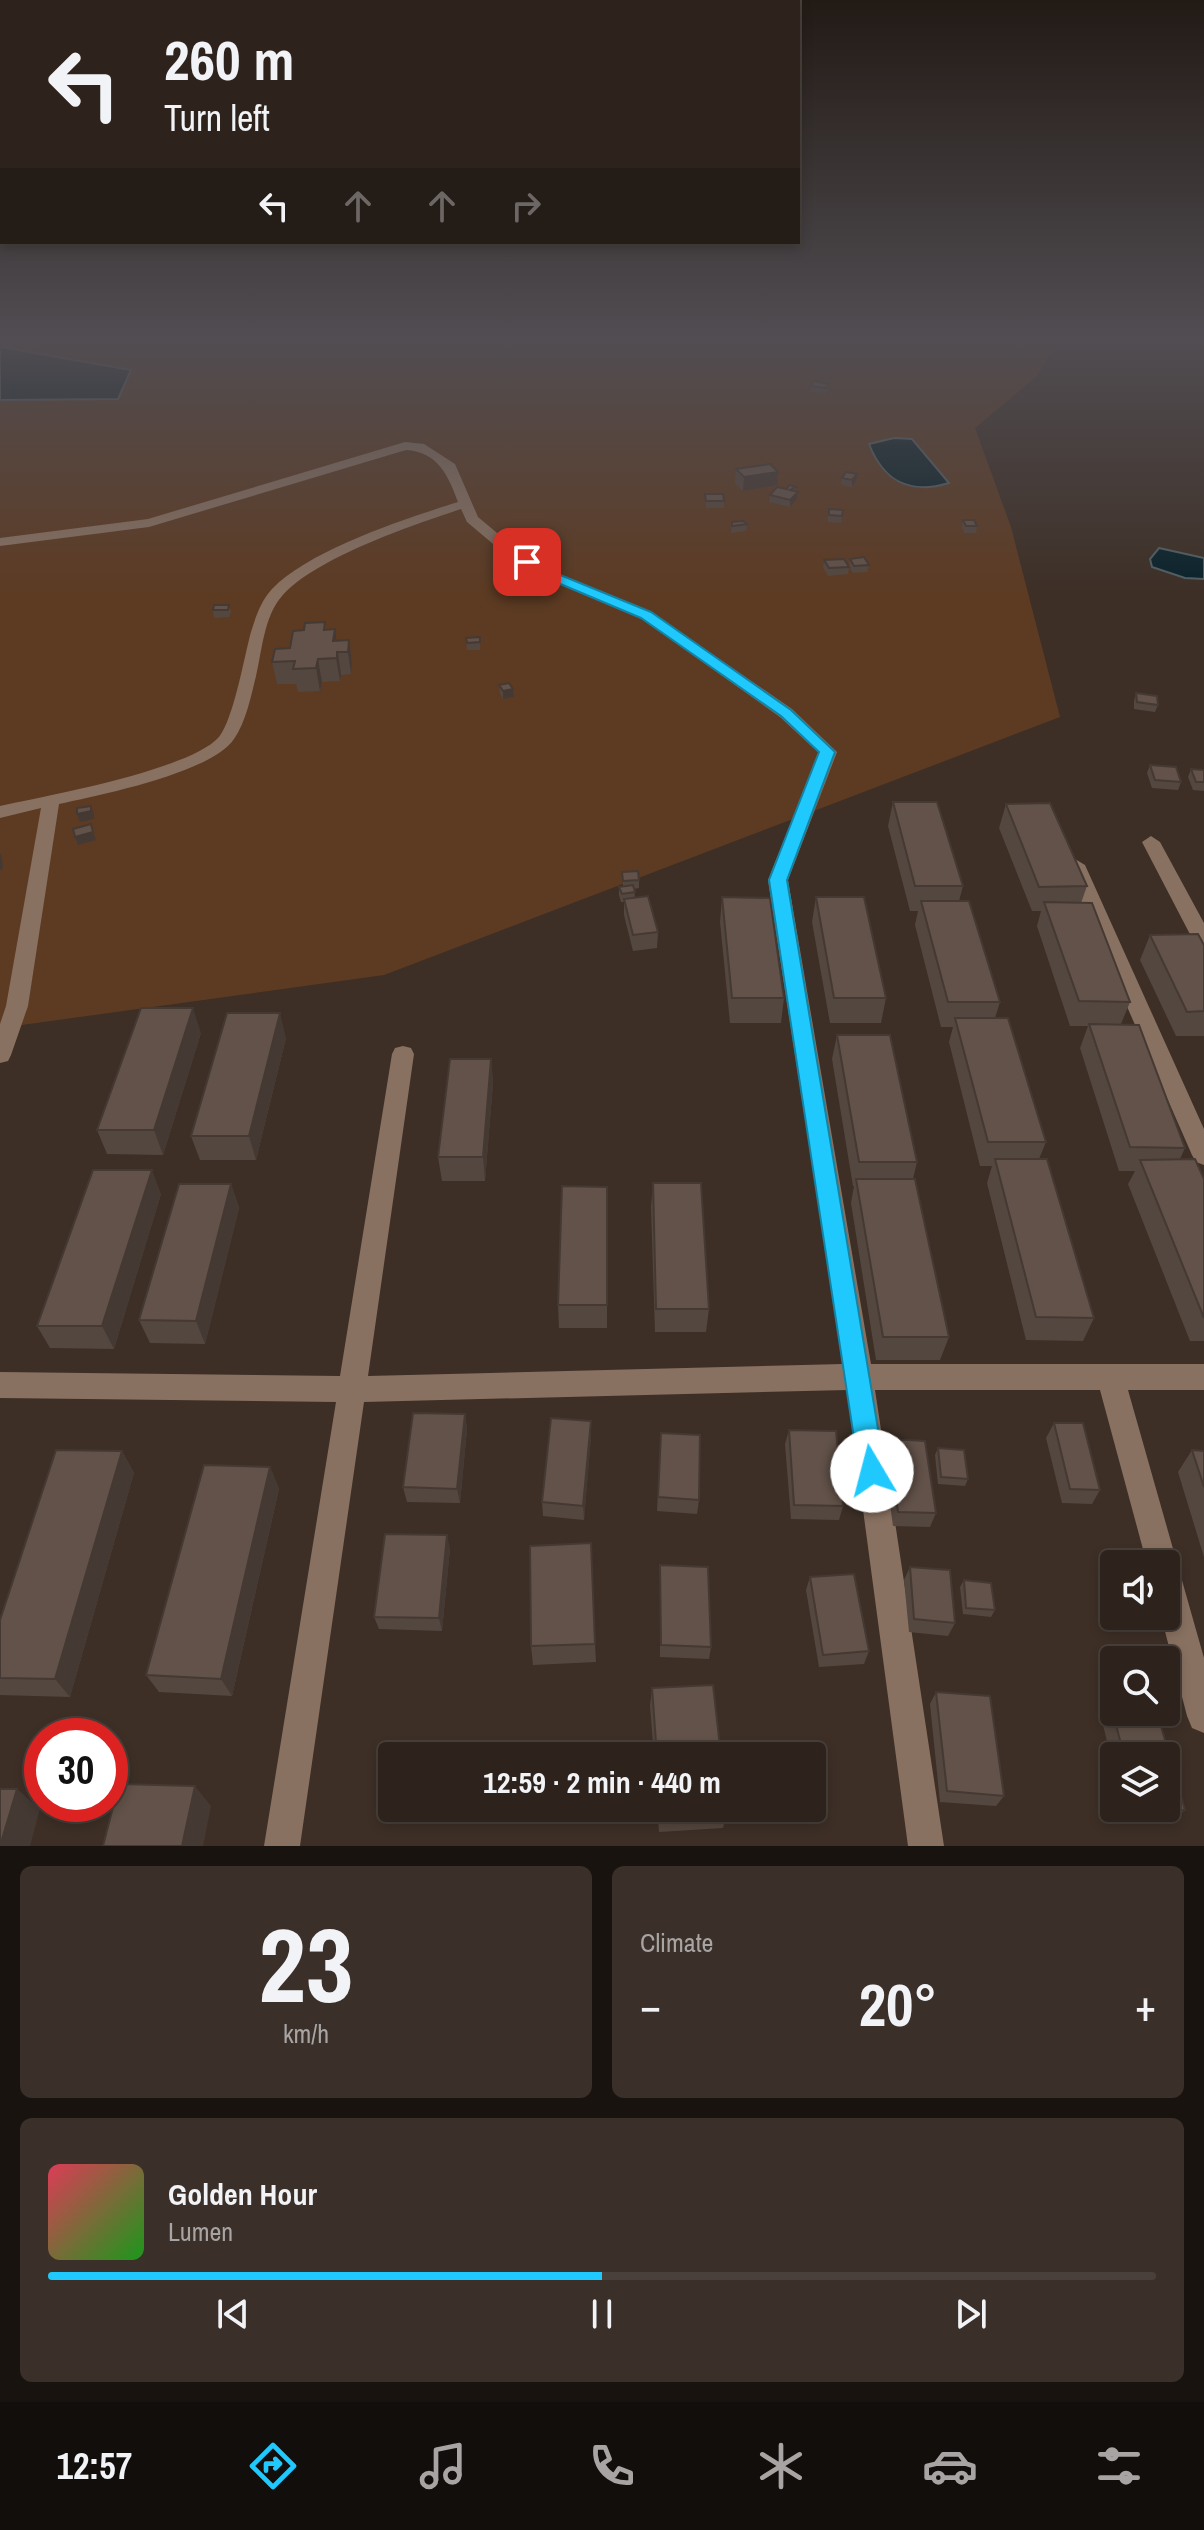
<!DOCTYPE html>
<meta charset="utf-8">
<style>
:root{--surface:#2e231c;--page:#3a2f29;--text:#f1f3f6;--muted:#a7a4a3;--line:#49403b;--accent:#1fc9fd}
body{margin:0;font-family:"Archivo Narrow",sans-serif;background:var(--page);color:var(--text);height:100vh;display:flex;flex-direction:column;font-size:30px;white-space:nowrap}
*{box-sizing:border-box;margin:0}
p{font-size:26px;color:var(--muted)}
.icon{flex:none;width:44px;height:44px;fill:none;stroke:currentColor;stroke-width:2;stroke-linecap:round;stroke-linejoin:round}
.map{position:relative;height:1846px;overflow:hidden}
.details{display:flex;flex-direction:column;gap:20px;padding:20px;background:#19130f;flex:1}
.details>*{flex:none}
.guide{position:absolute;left:0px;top:0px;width:800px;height:244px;box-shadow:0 4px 12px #0003,0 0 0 2px var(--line);background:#2e231c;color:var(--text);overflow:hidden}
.fabs{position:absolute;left:1100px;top:1550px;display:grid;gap:16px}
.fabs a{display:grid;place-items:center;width:80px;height:80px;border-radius:8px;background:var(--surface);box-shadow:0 4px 12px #0003,0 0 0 2px var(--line);font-size:40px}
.speed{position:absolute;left:24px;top:1718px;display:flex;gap:16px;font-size:40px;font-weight:700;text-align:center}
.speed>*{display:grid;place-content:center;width:104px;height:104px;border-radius:50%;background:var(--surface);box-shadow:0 4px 12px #0003,0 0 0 2px var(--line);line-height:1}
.speed .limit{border:12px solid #d22;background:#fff;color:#111}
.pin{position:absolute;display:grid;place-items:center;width:68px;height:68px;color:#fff;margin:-34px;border-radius:16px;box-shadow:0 4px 12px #0006}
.me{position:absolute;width:88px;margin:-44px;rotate:352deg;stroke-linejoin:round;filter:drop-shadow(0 0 6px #0008)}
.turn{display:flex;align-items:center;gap:28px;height:168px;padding:0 32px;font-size:36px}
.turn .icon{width:104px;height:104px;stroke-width:2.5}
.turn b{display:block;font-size:56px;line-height:68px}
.lanes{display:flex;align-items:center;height:76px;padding:0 32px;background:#0003;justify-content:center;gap:40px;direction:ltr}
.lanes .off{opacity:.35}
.big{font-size:60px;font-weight:700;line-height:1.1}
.details .tile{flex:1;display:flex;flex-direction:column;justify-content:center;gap:12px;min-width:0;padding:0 28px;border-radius:12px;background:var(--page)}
.details .dial{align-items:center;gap:0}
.dial b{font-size:104px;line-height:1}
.song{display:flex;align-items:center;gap:24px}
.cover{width:96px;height:96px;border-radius:12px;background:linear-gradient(135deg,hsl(350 70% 55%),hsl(120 70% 35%))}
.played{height:8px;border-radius:4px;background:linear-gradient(90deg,var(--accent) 50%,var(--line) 50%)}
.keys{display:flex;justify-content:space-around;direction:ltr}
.heat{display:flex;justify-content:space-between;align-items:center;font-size:44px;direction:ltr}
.details .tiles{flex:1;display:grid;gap:20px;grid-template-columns:1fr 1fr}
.tile:last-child{grid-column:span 2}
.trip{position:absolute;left:378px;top:1742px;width:448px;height:80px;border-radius:8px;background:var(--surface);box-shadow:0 4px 12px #0003,0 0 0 2px var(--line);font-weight:700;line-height:80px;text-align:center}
.menu{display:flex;height:128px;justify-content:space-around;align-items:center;background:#120e0b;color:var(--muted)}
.menu .icon{width:56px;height:56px}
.menu .selected{color:var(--accent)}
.menu b{font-size:36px;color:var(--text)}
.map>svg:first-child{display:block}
.green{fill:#5d3b23}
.water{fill:#0a222b;stroke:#515f63;stroke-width:2}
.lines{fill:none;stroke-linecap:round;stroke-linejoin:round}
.minor{fill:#897161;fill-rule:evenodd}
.wall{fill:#54473f}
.shaded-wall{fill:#453933}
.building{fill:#625249;stroke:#453933;stroke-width:2}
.route{fill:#1fc9fd;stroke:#1483a4;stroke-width:2}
</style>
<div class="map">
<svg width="1204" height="1846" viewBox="0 0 1204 1846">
<rect width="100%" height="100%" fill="#3d2f26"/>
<path class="green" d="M0,336h1061l-24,40 -62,52 36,99 49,190 -676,258 -384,53z"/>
<path class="water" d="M0,347l131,23 -13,29 -118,1z
M894,438l18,1 37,44c-39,12 -65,-1 -80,-39z
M1159,548l45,10v21l-19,-1 -33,-11 -2,-8z"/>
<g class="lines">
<path class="minor" d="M405,442l19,2 31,20 23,53 37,31 34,22 102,42 141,97 45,43 -49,128 83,484h333v26h-76l76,268v75l-12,-5 -5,-12 -26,-100h5v-52h-19l-47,-174h-225l69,456h-36l-61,-456 -483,12 -64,444h-36l72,-444 -336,-4v-26l340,4 52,-322 3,-6 8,-2 8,2 3,6 -46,322 475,-12 -75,-484 51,-127 -39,-36 -139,-99 -102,-42 -34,-22 -38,-32 -6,-13c-48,16 -146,49 -179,87 -18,20 -20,55 -26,80 -5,20 -10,46 -22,63 -23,34 -134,56 -175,65l-31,202 -17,49 -3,6 -8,2v-39l6,-18 35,-198 -41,10v-12c46,-10 190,-36 219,-69 15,-19 25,-80 32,-105 5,-16 10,-31 21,-43 37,-39 135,-71 186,-87 -10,-27 -20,-50 -52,-52l-257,77 -149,19v-8l148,-19z
M1151,836l9,6 44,81v26l-10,-7 -52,-100z
M1075,859l10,6 119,264v36l-8,-3 -4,-7 -127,-290z"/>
</g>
<path class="wall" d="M814,381l15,9 -4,4 -15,-2 1,-6z
M736,469l42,3 -1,13 -34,6 -8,-8z
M842,478l14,3 -4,6 -11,-2z
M796,487v4l2,1 -1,7 -7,8 -21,-5 1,-7z
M705,494l19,7v7h-18z
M843,510l-2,13 -13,-1v-6z
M963,520l14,6 -1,7h-12l-2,-6z
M732,522l15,2 -1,7 -15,2z
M850,559l19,6 -2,7 -14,1 -4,-7z
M824,560l25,7 -1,7 -20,2 -5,-8z
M229,605l2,7 -2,5 -15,1 -1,-8z
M325,622l1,8 10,10h13l3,22 -1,12 -10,1 -1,6 -18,1 -2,9 -22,1 -2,-8h-19l-5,-22 18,-14 14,-18z
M480,637v13h-13l-1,-12z
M499,685l14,4 1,8 -11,2 -3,-6z
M1136,693l22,12 -3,7 -21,-3v-8z
M1150,765l31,17 -3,8 -26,-2 -5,-15z
M1191,769l13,1v21l-11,-1 -5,-13z
M893,802l70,84 -4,15 41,101 -5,16 51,124 -7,17 55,159 -11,23 -57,-1 -39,-157 5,-17h-12l-31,-124 4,-15h-12l-26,-102 3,-14h-8l-22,-85z
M1006,804l81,82 -6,17 49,99 -9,22 64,124 -5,11 24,20v162h-14l-62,-157 7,-13h-16l-39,-123 8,-22h-18l-33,-100 4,-15h-9l-33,-83z
M622,872l17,8v8l-5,1 1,9 23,34 -1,16 -24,3 -9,-36v-13h-3l-2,-7v-8l4,-1z
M722,897l62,101 -3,25h-51l-10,-101z
M816,897l70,101 -5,25h-51l-18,-101z
M1150,935l54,10v91h-28l-36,-76z
M201,1033l-38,122 -56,-1 -10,-24z
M837,1035l80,127 -4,17 36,158 -9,23h-64l-25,-157 3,-17h-1l-21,-127z
M286,1038l-30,122h-56l-9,-24z
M491,1059l2,24 -8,98h-43l-4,-24z
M653,1183l56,126 -3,23h-51l-4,-125z
M231,1184l8,24 -34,136 -55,-1 -11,-23z
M607,1187v141h-48l-1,-23z
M161,1194l-47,155 -64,-1 -13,-22z
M465,1414l2,15 -7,74 -53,-1 -4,-15z
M1054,1423l46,67 -8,14 -30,-1 -16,-65z
M789,1430l54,76 -4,14 -48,-1 -6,-75z
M661,1433l38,67 -2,14 -40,-3z
M591,1436l-7,84 -41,-4 -1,-14z
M888,1439l48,74 -6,14 -37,-1 -10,-72z
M938,1448l30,31 -3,7 -27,-2 -3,-29z
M1192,1450l12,1v106l-26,-85z
M122,1451l12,22 -64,224 -70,-2v-75z
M270,1467l9,22 -47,207 -73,-4 -13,-17z
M450,1548l-8,83 -63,-2 -5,-12z
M660,1565l51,82 -2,12 -49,-2z
M910,1567l45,56 -7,13 -39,-4 -5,-52z
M810,1577l59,74 -5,13 -45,3 -13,-77z
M964,1580l31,30 -4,7 -28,-3 -3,-27z
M595,1644l1,18 -63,3 -2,-19z
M652,1688l69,68h-67l-4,-50z
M936,1692l68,104 -8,10 -56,-4 -10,-98z
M1110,1701h4v11h43l28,98 -12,10h-47l-2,-12h42v-52h-52v13l-14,-56z
M657,1808h69l1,5 -4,15 -64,4z"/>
<path class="shaded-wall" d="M778,472l-1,13 -34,6 1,-14z
M857,474l-1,7 -4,6v-7z
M798,492l-1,7 -7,8v-7z
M335,629l6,46 -1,6 -7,-40z
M349,640l3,22 -1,12 -3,-22z
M318,659l4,23 -2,9 -4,-23z
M513,689l1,8 -11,2v-8z
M91,806l3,8v5l-14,3 -3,-8z
M93,832l3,8 -18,5 -3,-8z
M0,853l2,4 1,12 -3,1z
M193,1008l8,25 -38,122 -9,-25z
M280,1013l6,25 -30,122 -7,-24z
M491,1059l2,24 -8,98 -2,-24z
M152,1170l9,24 -47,155 -12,-23z
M231,1184l8,24 -34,136 -9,-23z
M465,1414l2,15 -7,74 -3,-14z
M591,1421v15l-7,84 -1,-14z
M122,1451l12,22 -64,224 -15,-18z
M270,1467l9,22 -47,207 -11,-17z
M447,1535l3,13 -8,83 -3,-13z
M195,1786l16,20 -8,40h-21z
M17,1789l23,20 -10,37h-30z"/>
<path class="building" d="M814,381l15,3 -3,4 -15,-2z
M770,464l8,8 -34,5 -8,-8z
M846,472l11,2 -5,6 -10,-2z
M789,485l7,2 -6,3 8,2 -8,8 -20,-5 7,-8 10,2z
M705,494h18l1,7h-18z
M829,509l14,1 -1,6 -13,-1z
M963,520h11l3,6h-11z
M743,521l4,3 -15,2v-4z
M864,557l5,8 -15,1 -4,-7z
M844,559l5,8 -20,1 -5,-8z
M214,605h15l-1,5h-15z
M325,622l-1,8 11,-1 -2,12 16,-1 -1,12h-11v6l-19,1 -2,9 -23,1 2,-8 -23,1 3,-13 15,-1 3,-17 11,-1 1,-7z
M480,637v5l-13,1 -1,-5z
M509,683l4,6 -10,2 -4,-6z
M1136,693l21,3 1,9 -21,-3z
M1150,765l26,2 5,15 -26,-2z
M1191,769l13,1v12h-8z
M893,802h44l26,84h-48z
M1050,803l37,83 -48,1 -33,-83z
M91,806v5l-14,3v-6z
M91,824l2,8 -18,5 -2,-8z
M638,871l1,9 -16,1 -1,-9z
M633,885l2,7 -13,2 -3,-7z
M648,896l10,36 -25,3 -9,-36z
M722,897l48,1 14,100h-52z
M816,897h48l22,101h-52z
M921,901h48l31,101h-52z
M1044,902l48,1 38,99 -51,-1z
M1198,934l6,11v66l-17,1 -37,-77z
M141,1008h52l-39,122h-57z
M227,1013h53l-31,123h-58z
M955,1018h53l38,124h-58z
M1089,1024l50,1 46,123 -55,-1z
M837,1035h53l27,127h-58z
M450,1059h41l-8,98h-45z
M995,1159h52l47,159 -58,-1z
M1195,1159l9,20v139l-64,-158z
M93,1170h59l-50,156h-65z
M856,1179h59l34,158h-66z
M653,1183h48l8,126h-53z
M179,1184h52l-35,137 -57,-1z
M562,1186l45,1v118h-49z
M413,1413l52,1 -8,75 -54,-2z
M551,1418l40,3 -8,85 -41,-4z
M1054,1423h29l17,67 -30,-1z
M789,1430l47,1 7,75 -49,-1z
M661,1433l39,2 -1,65 -41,-3z
M888,1439l37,2 11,72 -38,-1z
M938,1448l26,2 4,29 -27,-2z
M56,1450l66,1 -67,228 -55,-1v-58z
M1192,1450l12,1v36z
M204,1465l66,2 -49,212 -75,-4z
M385,1534l62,1 -8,83 -65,-1z
M591,1543l4,101 -64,2 -1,-100z
M660,1565l48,2 3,80 -50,-2z
M910,1567l40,3 5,53 -41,-4z
M854,1574l15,77 -46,4 -13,-78z
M964,1580l27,3 4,27 -29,-2z
M713,1685l8,71h-64l-5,-68z
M936,1692l54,4 14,100 -57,-5z
M1110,1701h4v11h43l28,98h-48v-2h29v-52h-42z
M119,1784l76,2 -13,60h-79z
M0,1789h17l-17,57z
M660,1808h66l1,5 -66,4z"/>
<linearGradient id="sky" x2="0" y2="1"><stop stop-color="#221a15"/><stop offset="0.57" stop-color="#514d52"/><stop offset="1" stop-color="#514d52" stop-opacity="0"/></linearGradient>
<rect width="1204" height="594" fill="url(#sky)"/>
<path class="route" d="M522,559h9l17,11 103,42 140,98 44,42 -48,128 98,591 -4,9 -9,4 -9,-4 -4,-9 -90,-591 50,-128 -38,-36 -140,-98 -102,-43 -17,-11z"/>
</svg>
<div class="fabs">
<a><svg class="icon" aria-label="sound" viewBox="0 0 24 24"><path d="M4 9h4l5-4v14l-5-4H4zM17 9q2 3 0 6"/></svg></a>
<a><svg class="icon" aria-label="search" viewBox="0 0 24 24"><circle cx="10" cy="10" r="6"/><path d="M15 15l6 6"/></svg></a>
<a><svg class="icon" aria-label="layers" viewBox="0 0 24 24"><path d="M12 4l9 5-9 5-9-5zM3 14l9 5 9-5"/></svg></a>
</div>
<div class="speed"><div class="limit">30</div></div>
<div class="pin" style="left:527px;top:562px;background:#d93025"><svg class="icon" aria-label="arrive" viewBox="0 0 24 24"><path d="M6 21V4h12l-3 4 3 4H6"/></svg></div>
<svg class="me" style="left:872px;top:1471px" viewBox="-20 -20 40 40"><circle r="19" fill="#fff"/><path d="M0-13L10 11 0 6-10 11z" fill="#1fc9fd"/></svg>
<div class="trip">12:59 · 2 min · 440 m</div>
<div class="guide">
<div class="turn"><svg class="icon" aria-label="left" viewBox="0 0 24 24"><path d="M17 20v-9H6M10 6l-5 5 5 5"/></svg><div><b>260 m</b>Turn left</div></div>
<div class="lanes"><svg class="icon" aria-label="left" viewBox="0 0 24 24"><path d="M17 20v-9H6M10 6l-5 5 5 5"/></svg><svg class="icon off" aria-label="ahead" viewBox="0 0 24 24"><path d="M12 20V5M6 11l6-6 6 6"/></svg><svg class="icon off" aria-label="ahead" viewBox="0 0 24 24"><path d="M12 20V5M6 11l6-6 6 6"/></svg><svg class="icon off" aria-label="right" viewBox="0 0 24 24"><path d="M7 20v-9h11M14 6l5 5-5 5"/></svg></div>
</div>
</div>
<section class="details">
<div class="tiles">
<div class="tile dial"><b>23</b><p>km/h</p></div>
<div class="tile"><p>Climate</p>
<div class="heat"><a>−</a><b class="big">20°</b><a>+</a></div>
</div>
<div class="tile">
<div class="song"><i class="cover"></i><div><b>Golden Hour</b><p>Lumen</p></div></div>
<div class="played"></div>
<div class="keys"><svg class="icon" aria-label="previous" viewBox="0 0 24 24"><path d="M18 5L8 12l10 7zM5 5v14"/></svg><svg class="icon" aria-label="pause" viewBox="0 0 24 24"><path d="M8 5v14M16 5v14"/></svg><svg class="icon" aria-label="next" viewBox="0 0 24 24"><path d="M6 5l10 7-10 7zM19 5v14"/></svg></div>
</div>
</div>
</section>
<nav class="menu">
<b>12:57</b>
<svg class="icon selected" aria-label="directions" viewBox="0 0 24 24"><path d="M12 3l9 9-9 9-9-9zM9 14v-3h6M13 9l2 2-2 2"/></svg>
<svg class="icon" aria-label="music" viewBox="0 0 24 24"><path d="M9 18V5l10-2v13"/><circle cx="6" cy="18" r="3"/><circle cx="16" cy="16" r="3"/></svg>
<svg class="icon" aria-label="phone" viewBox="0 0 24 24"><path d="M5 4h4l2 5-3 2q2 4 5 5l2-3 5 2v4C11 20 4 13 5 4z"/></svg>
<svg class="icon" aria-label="climate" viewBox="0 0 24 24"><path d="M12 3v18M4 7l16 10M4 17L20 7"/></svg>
<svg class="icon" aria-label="car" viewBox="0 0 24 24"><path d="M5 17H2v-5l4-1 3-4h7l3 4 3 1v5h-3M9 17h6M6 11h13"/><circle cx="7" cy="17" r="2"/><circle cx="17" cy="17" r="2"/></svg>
<svg class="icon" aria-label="filters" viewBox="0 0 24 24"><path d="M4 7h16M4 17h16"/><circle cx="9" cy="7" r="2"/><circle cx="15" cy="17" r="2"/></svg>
</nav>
